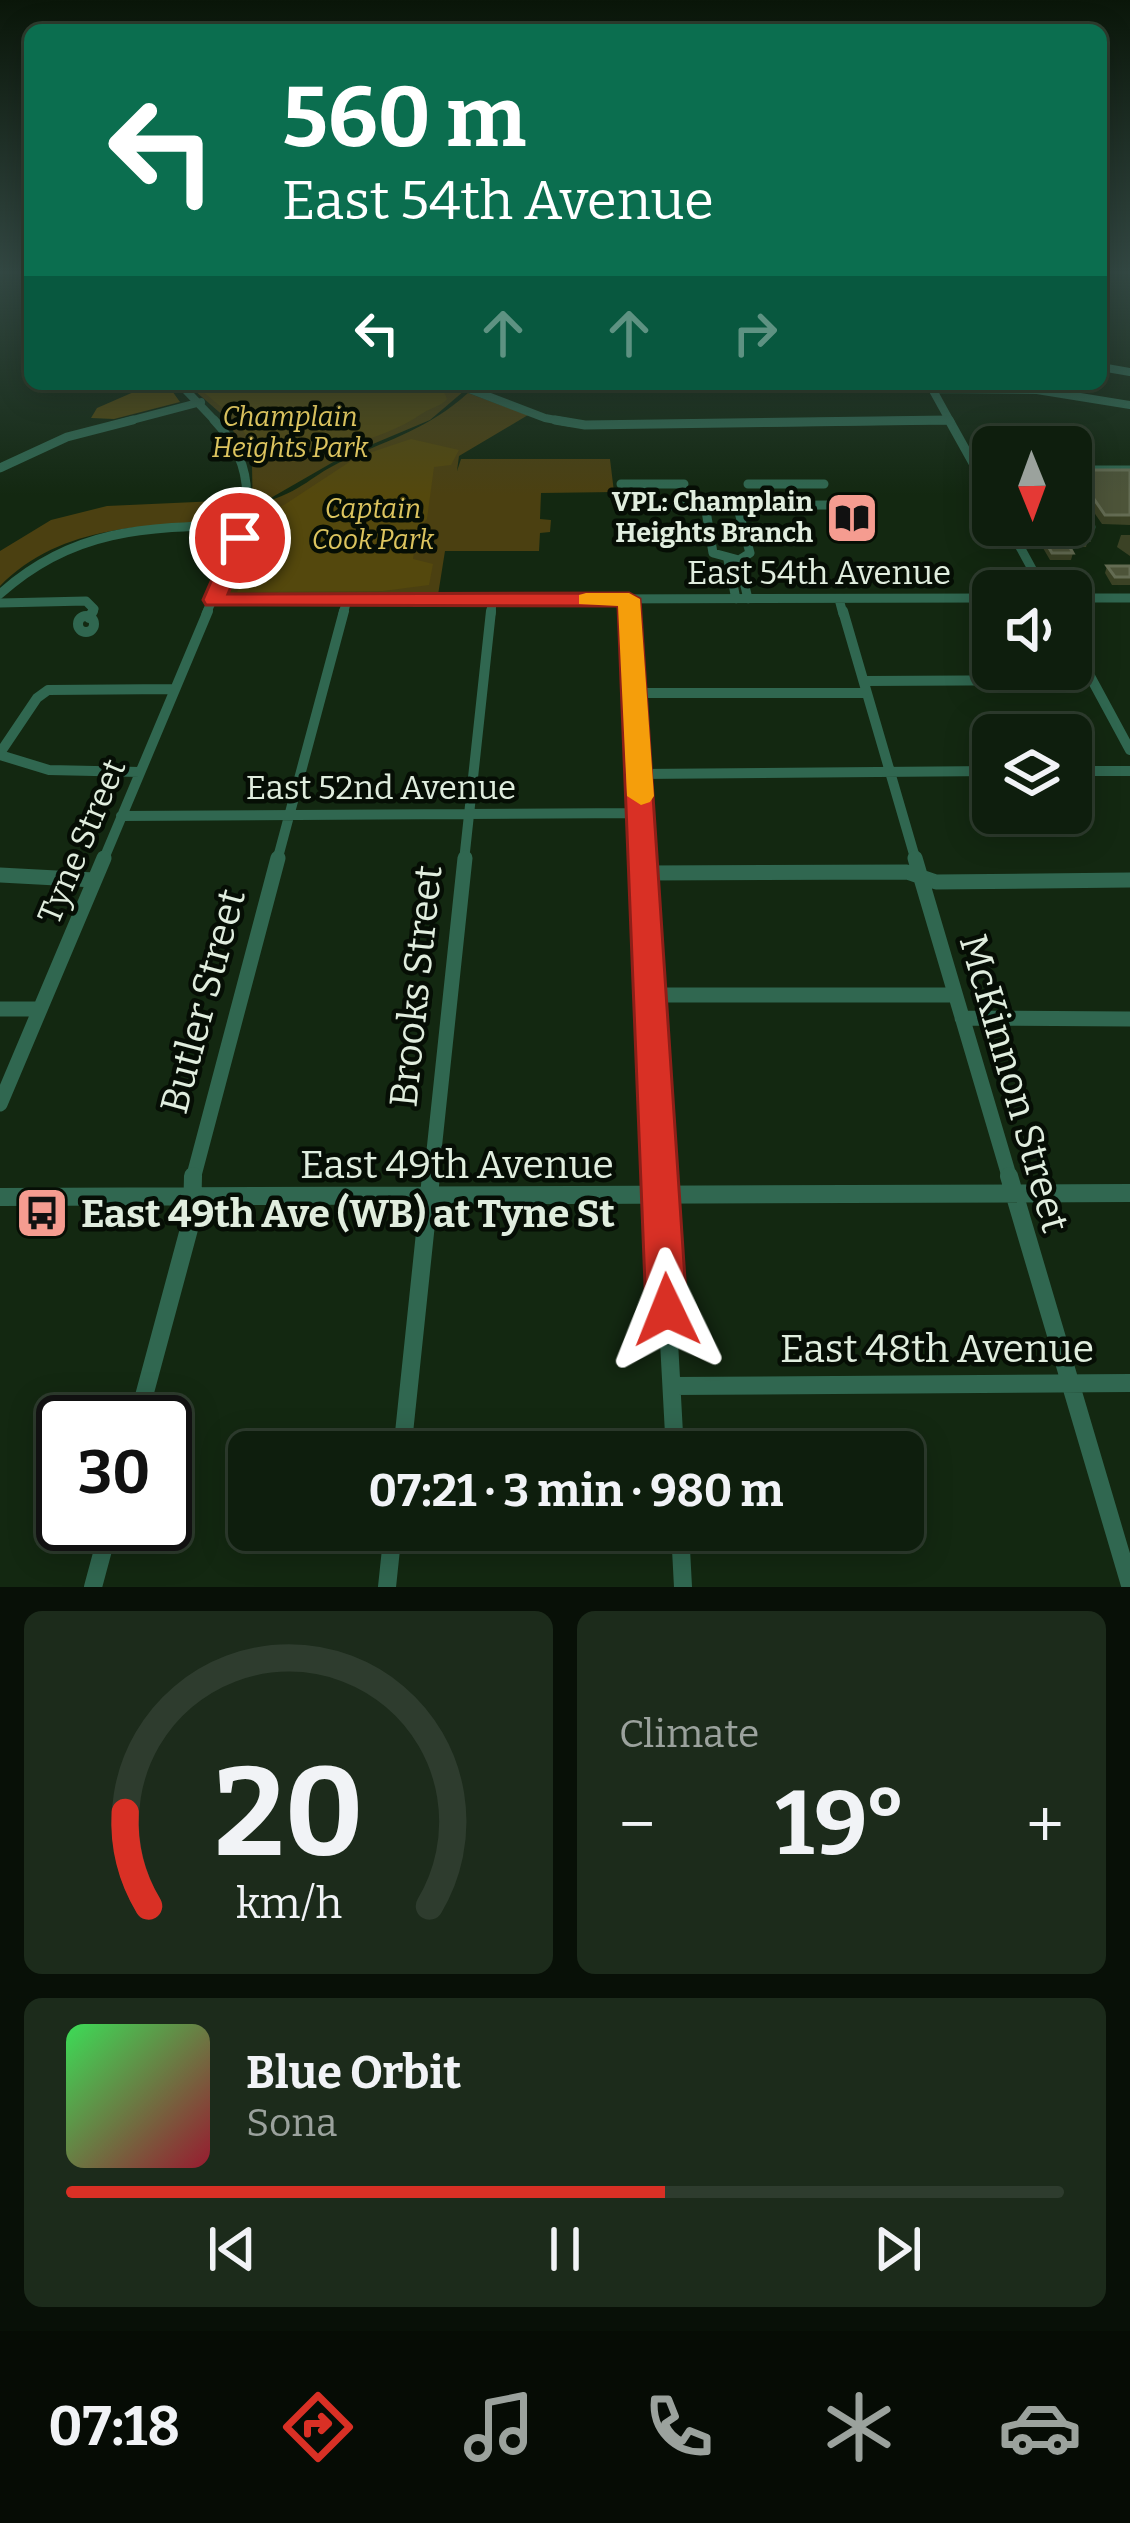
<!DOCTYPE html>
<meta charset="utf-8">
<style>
:root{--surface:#0e1e0d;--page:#1c2b1b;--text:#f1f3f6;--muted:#9ba29d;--line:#2e3c2e;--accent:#d93025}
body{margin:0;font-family:Bitter,serif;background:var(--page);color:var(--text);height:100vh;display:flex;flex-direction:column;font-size:45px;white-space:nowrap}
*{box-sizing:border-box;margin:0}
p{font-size:39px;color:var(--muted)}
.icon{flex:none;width:66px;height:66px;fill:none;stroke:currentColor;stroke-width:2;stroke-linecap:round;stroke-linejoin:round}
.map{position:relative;height:1587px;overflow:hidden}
.panel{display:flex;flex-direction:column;gap:24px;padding:24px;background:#081007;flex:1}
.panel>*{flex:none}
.guide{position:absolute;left:24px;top:24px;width:1083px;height:366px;border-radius:18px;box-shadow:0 6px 30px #0003,0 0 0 3px var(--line);background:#0b6e4f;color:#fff;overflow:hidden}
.needle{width:78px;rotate:179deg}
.buttons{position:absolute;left:972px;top:426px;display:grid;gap:24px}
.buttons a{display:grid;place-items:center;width:120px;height:120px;border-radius:18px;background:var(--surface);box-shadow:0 6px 30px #0003,0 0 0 3px var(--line);font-size:60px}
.speed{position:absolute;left:36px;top:1395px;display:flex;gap:24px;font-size:60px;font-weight:700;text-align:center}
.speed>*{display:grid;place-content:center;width:156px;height:156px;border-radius:50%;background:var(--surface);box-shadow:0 6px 30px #0003,0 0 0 3px var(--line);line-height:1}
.speed .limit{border:6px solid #111;border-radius:18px;background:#fff;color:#111}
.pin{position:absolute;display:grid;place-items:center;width:102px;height:102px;color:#fff;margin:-51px;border:6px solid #fff;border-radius:50%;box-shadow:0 3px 12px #0007}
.me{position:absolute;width:132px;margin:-66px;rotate:358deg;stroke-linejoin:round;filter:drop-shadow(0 0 9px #0008)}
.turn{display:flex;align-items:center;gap:42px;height:252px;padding:0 60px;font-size:54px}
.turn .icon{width:156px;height:156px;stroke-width:2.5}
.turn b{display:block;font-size:84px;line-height:102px}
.lanes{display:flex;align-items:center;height:114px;padding:0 60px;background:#0003;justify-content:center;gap:60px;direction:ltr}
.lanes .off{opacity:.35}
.big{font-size:90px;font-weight:700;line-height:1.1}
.panel .card{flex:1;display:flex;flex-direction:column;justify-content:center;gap:18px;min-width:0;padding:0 42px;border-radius:18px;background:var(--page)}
.panel .dial{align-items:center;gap:0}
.dial svg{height:312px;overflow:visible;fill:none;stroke:var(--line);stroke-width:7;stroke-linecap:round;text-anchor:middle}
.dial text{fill:var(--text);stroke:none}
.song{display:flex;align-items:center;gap:36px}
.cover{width:144px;height:144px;border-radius:18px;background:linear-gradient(135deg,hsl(130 70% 55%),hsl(350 70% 35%))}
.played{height:12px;border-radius:6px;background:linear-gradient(90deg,var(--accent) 60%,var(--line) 60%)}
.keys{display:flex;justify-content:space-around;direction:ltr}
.heat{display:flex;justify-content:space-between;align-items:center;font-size:66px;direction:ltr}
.panel .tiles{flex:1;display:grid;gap:24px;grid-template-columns:1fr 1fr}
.card:last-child{grid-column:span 2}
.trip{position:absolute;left:228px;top:1431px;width:696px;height:120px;border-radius:18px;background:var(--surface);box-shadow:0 6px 30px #0003,0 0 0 3px var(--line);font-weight:700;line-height:120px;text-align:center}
.tab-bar{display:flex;height:192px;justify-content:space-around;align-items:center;background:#060c05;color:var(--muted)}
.tab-bar .icon{width:84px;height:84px}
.tab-bar .current{color:var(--accent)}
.tab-bar b{font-size:54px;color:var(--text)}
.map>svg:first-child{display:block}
.green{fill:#4b4011}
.forest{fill:#54480d}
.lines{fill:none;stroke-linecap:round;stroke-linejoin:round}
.minor-far4{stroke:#306750;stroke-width:8}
.minor-far3{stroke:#306750;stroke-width:9}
.minor-far2{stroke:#306750;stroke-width:10}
.minor-far1{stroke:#306750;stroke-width:15}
.minor{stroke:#306750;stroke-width:18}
.wall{fill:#3b4225}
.building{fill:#4d5439;stroke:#646c53;stroke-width:3}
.route{fill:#d93025;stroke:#8d1f18;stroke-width:3}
.slow{fill:#f59e0b}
.labels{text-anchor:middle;stroke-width:9;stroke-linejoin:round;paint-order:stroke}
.far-park-label{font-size:27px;font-style:italic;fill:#dcc45f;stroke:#060e05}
.far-poi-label{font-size:27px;font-weight:bold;fill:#e0edde;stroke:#060e05;text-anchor:end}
.street-label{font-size:33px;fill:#e0edde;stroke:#060e05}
.near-street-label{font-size:39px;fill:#e0edde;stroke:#060e05}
.near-poi-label{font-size:39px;font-weight:bold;fill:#e0edde;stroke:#060e05;text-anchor:start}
</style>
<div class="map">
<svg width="1130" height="1587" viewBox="0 0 1130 1587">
<rect width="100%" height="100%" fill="#132811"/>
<path class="green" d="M187,384h256l21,7 -34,29 -88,37 -80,46c42,-12 49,-28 83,-43 47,-22 83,-31 123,-67l60,22 -69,41 -2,15 4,-12h149l4,33 -73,1 -1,26 11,1 -1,12 -10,1 -1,18h-94l-7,44 -211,1 26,-76 -1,-55 -26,-47z
M240,500l-6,21c-83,4 -172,2 -234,65v-35l51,-31 56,-14z"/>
<path class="forest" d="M123,384l47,4 10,14 -66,17 -23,-1 6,-10 39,-17z
M194,384h241l7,3 5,12c-7,8 -15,8 -24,14 -47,32 -107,40 -164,40l-26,-36z
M411,439l48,11 -8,15 -17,2 -7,52 -10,12 -4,28 20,5 -4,21 -46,6 -146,1c12,-25 17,-51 33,-73l-6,-7 20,-7 73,-48z"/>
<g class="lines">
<path class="minor-far4" d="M1101,367l29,5
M180,384l37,39
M456,384l89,34 27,5
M930,385l21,38
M932,389l105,1 93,15
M121,423l80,-21
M746,423l203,-3"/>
<path class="minor-far3" d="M555,420l30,5 364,-5
M949,420l44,79
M1056,434l10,13
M0,468l67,-31 66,-17
M1071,470h59
M621,484h63
M748,484h76
M705,505l8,48 26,7 11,-7 -13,-48
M628,506l205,-1
M1008,525l36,66
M1009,527h82
M728,560l8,39
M739,560l9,39
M0,594c74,-67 149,-67 244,-69
M1071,598h59
M839,599l4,15
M214,600l779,-2
M629,600l1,14
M0,603l86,-2 8,8 -3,5
M206,614c30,-69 70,-129 8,-194
M343,614l4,-14
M491,614l1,-14"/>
<path class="minor-far2" d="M630,611l13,250
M843,611l73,250
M78 624a8 8 0 1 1 16 0a8 8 0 1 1-16 0Z
M89,618l4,-7
M1071,641l59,109
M864,681l228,-1
M634,693h232
M0,753l37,-55 11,-8 127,-1
M0,755l49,15 91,2
M1071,771h59
M639,774l354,-3
M121,816l520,-3
M103,861l105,-250
M277,861l67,-250
M464,861l27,-250"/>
<path class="minor-far1" d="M643,858l17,321
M915,858l95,321
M644,873l263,-1 29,10 194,-2
M0,875l94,5
M651,995h304
M0,1009h39
M962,1018l168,1
M0,1104l104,-246
M193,1179l85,-321
M431,1179l34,-321"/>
<path class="minor" d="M660,1176l15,276
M1009,1176l121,409
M0,1197l1130,-4
M672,1386l458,-3
M137,1422l55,-204 1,-42
M402,1452l29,-276
M680,1530l3,57
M93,1587l17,-63
M387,1587l6,-57"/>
</g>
<path class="wall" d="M1074,470h56v55l-28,-1 -31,-45z
M1038,529l50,11 -2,7h-16l3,6 -2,7h-21l-14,-24z
M1121,535h9v21l-13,-9z
M1107,566h23v19h-18l-7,-12z"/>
<path class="building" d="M1074,470h56v45h-25z
M1038,529h43l7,11 -23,-1 8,14h-21z
M1107,566h23v11h-15z"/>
<linearGradient id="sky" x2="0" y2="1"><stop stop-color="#0a1609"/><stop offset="0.55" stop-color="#334843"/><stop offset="1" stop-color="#334843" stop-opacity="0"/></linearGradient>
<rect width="1130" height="495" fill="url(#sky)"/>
<path class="route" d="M240,531l11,7 -23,56 401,-1 11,6 47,711 -6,14 -14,6 -15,-6 -6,-14 -28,-704 -412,-1 -3,-5 27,-62z"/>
<path class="slow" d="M586,593h43l11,6 14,197 -4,6 -9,3 -14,-9 -9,-190 -39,-2v-9z"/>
<defs>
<g id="library-square" transform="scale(2.7)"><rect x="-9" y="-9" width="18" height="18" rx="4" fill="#f59c90" stroke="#060e05"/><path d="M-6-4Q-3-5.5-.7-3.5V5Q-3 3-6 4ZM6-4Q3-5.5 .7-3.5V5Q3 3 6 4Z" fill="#111"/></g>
<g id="bus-square" transform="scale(2.7)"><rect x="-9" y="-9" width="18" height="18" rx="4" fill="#f59c90" stroke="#060e05"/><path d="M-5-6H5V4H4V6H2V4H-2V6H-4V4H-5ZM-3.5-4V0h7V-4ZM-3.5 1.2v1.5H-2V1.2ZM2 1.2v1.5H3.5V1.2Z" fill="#111"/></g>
</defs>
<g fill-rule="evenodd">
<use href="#library-square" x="852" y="518"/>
<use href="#bus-square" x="42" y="1213"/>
</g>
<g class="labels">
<g class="far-park-label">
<text x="290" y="426">Champlain<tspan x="290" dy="31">Heights Park</tspan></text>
<text x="373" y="518">Captain<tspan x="373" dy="31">Cook Park</tspan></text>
</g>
<g class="far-poi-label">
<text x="813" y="511">VPL: Champlain<tspan x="813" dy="31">Heights Branch</tspan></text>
</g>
<g class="street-label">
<text x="819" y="584">East 54th Avenue</text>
<text x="381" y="799">East 52nd Avenue</text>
<text transform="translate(81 841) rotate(-67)" y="12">Tyne Street</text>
</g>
<g class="near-street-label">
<text transform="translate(415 986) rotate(-84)" y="14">Brooks Street</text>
<text transform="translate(202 1001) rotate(-75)" y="14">Butler Street</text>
<text transform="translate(1015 1083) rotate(74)" y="14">McKinnon Street</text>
<text x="457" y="1178">East 49th Avenue</text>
<text x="937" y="1362">East 48th Avenue</text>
</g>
<g class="near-poi-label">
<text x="81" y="1227">East 49th Ave (WB) at Tyne St</text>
</g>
</g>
</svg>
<div class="buttons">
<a><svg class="needle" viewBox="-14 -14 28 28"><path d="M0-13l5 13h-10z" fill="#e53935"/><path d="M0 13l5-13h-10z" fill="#9ba29d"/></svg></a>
<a><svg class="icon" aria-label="sound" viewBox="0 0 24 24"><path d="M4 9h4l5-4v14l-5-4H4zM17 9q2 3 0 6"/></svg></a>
<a><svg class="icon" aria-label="layers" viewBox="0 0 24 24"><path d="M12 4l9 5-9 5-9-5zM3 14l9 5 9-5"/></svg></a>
</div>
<div class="speed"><div class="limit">30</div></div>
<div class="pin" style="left:240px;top:538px;background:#d93025"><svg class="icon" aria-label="arrive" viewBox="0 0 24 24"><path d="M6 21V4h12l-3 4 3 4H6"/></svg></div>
<svg class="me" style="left:667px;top:1310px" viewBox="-20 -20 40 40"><path d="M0-17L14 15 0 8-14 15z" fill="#d93025" stroke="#fff" stroke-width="4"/></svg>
<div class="trip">07:21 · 3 min · 980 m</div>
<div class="guide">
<div class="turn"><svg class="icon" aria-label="left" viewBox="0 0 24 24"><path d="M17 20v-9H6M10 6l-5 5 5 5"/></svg><div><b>560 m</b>East 54th Avenue</div></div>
<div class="lanes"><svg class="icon" aria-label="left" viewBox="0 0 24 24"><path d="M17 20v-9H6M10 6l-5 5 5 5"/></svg><svg class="icon off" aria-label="ahead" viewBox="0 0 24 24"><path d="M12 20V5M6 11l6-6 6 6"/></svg><svg class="icon off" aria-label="ahead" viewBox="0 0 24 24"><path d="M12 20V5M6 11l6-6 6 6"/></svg><svg class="icon off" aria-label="right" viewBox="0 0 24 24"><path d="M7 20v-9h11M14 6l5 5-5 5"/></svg></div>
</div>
</div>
<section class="panel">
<div class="tiles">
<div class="card dial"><svg viewBox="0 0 100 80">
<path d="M14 69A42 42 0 1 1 86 69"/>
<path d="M14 69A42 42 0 0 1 8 45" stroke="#d93025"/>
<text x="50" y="56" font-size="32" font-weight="700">20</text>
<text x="50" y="72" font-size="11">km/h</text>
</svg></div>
<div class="card"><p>Climate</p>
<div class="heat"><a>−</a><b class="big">19°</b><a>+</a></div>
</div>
<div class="card">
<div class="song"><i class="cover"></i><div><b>Blue Orbit</b><p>Sona</p></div></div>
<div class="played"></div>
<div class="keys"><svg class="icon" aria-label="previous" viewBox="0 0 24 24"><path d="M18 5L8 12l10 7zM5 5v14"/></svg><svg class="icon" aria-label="pause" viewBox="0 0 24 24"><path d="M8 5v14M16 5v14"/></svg><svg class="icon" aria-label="next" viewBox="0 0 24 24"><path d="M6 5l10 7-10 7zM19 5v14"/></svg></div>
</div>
</div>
</section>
<nav class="tab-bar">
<b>07:18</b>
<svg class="icon current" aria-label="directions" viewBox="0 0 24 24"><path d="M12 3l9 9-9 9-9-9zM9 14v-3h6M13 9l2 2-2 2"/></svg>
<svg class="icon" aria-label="music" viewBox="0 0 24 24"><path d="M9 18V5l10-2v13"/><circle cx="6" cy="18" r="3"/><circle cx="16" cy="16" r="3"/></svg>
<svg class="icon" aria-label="phone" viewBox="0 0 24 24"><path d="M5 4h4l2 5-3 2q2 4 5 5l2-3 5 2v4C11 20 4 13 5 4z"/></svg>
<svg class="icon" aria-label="climate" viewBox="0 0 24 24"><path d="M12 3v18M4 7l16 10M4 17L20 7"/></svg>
<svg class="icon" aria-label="car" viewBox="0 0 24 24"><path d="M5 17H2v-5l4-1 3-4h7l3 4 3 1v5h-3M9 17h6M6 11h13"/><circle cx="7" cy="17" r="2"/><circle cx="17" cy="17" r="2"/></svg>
</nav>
